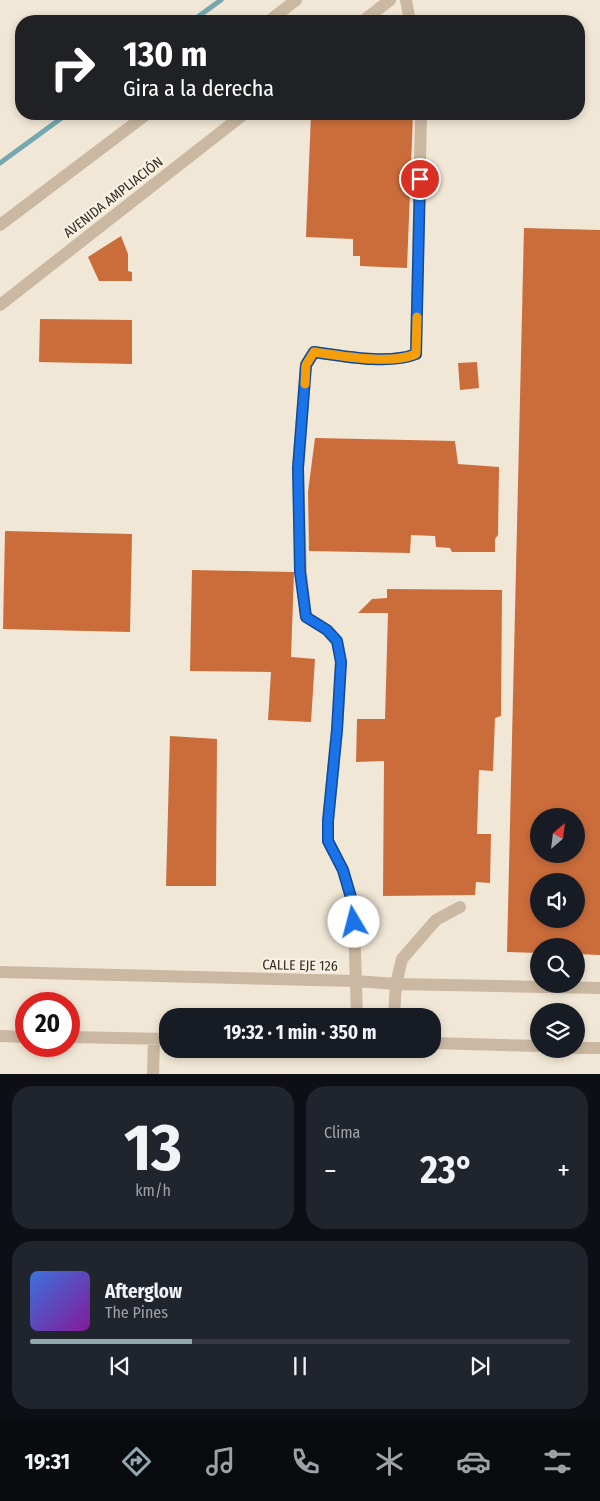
<!DOCTYPE html>
<html lang="es">
<meta charset="utf-8">
<style>
:root{--surface:#171b24;--page:#20242c;--text:#f1f3f6;--muted:#9ea1a6;--line:#363941;--accent:#90a8ae}
body{margin:0;font-family:"Fira Sans Condensed",sans-serif;background:var(--page);color:var(--text);height:100vh;display:flex;flex-direction:column;font-size:19px;white-space:nowrap}
*{box-sizing:border-box;margin:0}
p{font-size:16px;color:var(--muted)}
.icon{flex:none;width:28px;height:28px;fill:none;stroke:currentColor;stroke-width:2;stroke-linecap:round;stroke-linejoin:round}
.map{position:relative;height:1074px;overflow:hidden}
.drawer{display:flex;flex-direction:column;gap:12px;padding:12px;background:#0d0f14;flex:1}
.drawer>*{flex:none}
.banner{position:absolute;left:15px;top:15px;width:570px;height:105px;border-radius:20px;box-shadow:0 2px 8px #0003;background:#202124;color:#fff;overflow:hidden}
.needle{width:32px;rotate:28deg}
.fabs{position:absolute;left:530px;top:808px;display:grid;gap:10px}
.fabs a{display:grid;place-items:center;width:55px;height:55px;border-radius:50%;background:var(--surface);box-shadow:0 2px 8px #0003;font-size:25px}
.speed{position:absolute;left:15px;top:992px;display:flex;gap:10px;font-size:25px;font-weight:700;text-align:center}
.speed>*{display:grid;place-content:center;width:65px;height:65px;border-radius:50%;background:var(--surface);box-shadow:0 2px 8px #0003;line-height:1}
.speed .limit{border:8px solid #d22;background:#fff;color:#111}
.pin{position:absolute;display:grid;place-items:center;width:42px;height:42px;color:#fff;margin:-21px;border:2px solid #fff;border-radius:50%;box-shadow:0 1px 5px #0007}
.me{position:absolute;width:55px;margin:-28px;rotate:352deg;stroke-linejoin:round;filter:drop-shadow(0 0 4px #0008)}
.turn{display:flex;align-items:center;gap:18px;height:105px;padding:0 25px;font-size:22px}
.turn .icon{width:65px;height:65px;stroke-width:2.5}
.turn b{display:block;font-size:35px;line-height:42px}
.big{font-size:38px;font-weight:700;line-height:1.1}
.drawer .tile{flex:1;display:flex;flex-direction:column;justify-content:center;gap:8px;min-width:0;padding:0 18px;border-radius:20px;background:var(--page)}
.drawer .dial{align-items:center;gap:0}
.dial b{font-size:65px;line-height:1}
.song{display:flex;align-items:center;gap:15px}
.cover{width:60px;height:60px;border-radius:8px;background:linear-gradient(135deg,hsl(220 70% 55%),hsl(290 70% 35%))}
.played{height:5px;border-radius:2px;background:linear-gradient(90deg,var(--accent) 30%,var(--line) 30%)}
.keys{display:flex;justify-content:space-around;direction:ltr}
.heat{display:flex;justify-content:space-between;align-items:center;font-size:28px;direction:ltr}
.drawer .tiles{flex:1;display:grid;gap:12px;grid-template-columns:1fr 1fr}
.tile:last-child{grid-column:span 2}
.trip{position:absolute;left:159px;top:1008px;width:282px;height:50px;border-radius:20px;background:var(--surface);box-shadow:0 2px 8px #0003;font-weight:700;line-height:50px;text-align:center}
.menu{display:flex;height:80px;justify-content:space-around;align-items:center;background:#090b0e;color:var(--muted)}
.menu .icon{width:35px;height:35px}
.menu .selected{color:var(--accent)}
.menu b{font-size:22px;color:var(--text)}
.map>svg:first-child{display:block}
.lines{fill:none;stroke-linecap:round;stroke-linejoin:round}
.stream{stroke:#74a7af;stroke-width:5}
.building{fill:#cb6d3b;fill-rule:evenodd}
.minor{stroke:#cab8a2;stroke-width:12}
.route-casing{stroke:#114b97;stroke-width:12}
.route{stroke:#1a73e8;stroke-width:9}
.slow{stroke:#f59e0b;stroke-width:9}
.labels{text-anchor:middle;stroke-width:4.5;stroke-linejoin:round;paint-order:stroke}
.street-label{font-size:14px;fill:#342b25;stroke:#f9f1e2}
</style>
<div class="map">
<svg width="600" height="1074" viewBox="0 0 600 1074">
<rect width="100%" height="100%" fill="#f1e7d6"/>
<g class="lines">
<path class="stream" d="M192,21l29,-21
M0,163l67,-49"/>
</g>
<path class="building" d="M311,114h102l-6,154 -47,-2v-10h-7v-17l-47,-2z
M524,228l76,2v725l-24,-1v-8h-37v7l-32,-1zM539,816h37v38h-37zM539,881h37v38h-37z
M121,236l7,18v17l4,1v9h-33l-11,-24z
M40,319l92,1v44l-93,-2z
M477,362l2,26 -19,2 -2,-27z
M315,438l140,3 3,23 41,3 -1,68 -3,4v13h-43l-2,-4 -14,-1 -1,-11 -24,-1 -1,18 -101,-2 -1,-59z
M5,531l127,3 -2,98 -127,-3z
M192,570l102,2 -3,85 24,2 -4,63 -43,-2 3,-48 -81,-1z
M387,589l115,1 -1,126 -6,2 -2,53 -14,-1 -2,64h14l-1,49 -14,-1 -1,13 -92,1 1,-135 -28,1 1,-43h28l3,-106h-30l14,-14 15,-1z
M170,736l47,3 -1,147h-50z"/>
<g class="lines">
<path class="minor" d="M406,0l4,21
M269,21l27,-21
M363,21l27,-21
M0,225l147,-111
M0,305l244,-191
M0,972l355,9 41,3 204,4
M357,1016l-3,-94 -2,-21 -9,-31 -15,-29v-20l9,-91 4,-68 -4,-21 -10,-11 -21,-13 -5,-45 -3,-104 8,-103 8,-13c29,4 75,13 102,2l5,-240
M394,1016l2,-32 6,-25 34,-39 24,-13
M0,1036l26,1
M69,1037l99,2
M432,1043l107,3
M576,1048h24
M153,1074l1,-35"/>
</g>
<g class="lines">
<g class="route-casing">
<path id="route" d="M354,922l-2,-21 -9,-31 -15,-29v-20l9,-91 4,-68 -4,-21 -10,-11 -21,-13 -6,-45 -2,-104 8,-103 8,-13c29,4 75,13 102,2l4,-175"/>
</g>
<use href="#route" class="route"/>
<path class="slow" d="M305,384l1,-19 8,-13c29,4 75,13 102,2l1,-37"/>
</g>
<g class="labels">
<g class="street-label">
<text transform="translate(113 197) rotate(-38)" y="5">AVENIDA AMPLIACIÓN</text>
<text transform="translate(300 965) rotate(1)" y="5">CALLE EJE 126</text>
</g>
</g>
</svg>
<div class="fabs">
<a><svg class="needle" viewBox="-14 -14 28 28"><path d="M0-13l5 13h-10z" fill="#e53935"/><path d="M0 13l5-13h-10z" fill="#9ea1a6"/></svg></a>
<a><svg class="icon" aria-label="sound" viewBox="0 0 24 24"><path d="M4 9h4l5-4v14l-5-4H4zM17 9q2 3 0 6"/></svg></a>
<a><svg class="icon" aria-label="search" viewBox="0 0 24 24"><circle cx="10" cy="10" r="6"/><path d="M15 15l6 6"/></svg></a>
<a><svg class="icon" aria-label="layers" viewBox="0 0 24 24"><path d="M12 4l9 5-9 5-9-5zM3 14l9 5 9-5"/></svg></a>
</div>
<div class="speed"><div class="limit">20</div></div>
<div class="pin" style="left:420px;top:179px;background:#d93025"><svg class="icon" aria-label="arrive" viewBox="0 0 24 24"><path d="M6 21V4h12l-3 4 3 4H6"/></svg></div>
<svg class="me" style="left:354px;top:922px" viewBox="-20 -20 40 40"><circle r="19" fill="#fff"/><path d="M0-13L10 11 0 6-10 11z" fill="#1a73e8"/></svg>
<div class="trip">19:32 · 1 min · 350 m</div>
<div class="banner">
<div class="turn"><svg class="icon" aria-label="right" viewBox="0 0 24 24"><path d="M7 20v-9h11M14 6l5 5-5 5"/></svg><div><b>130 m</b>Gira a la derecha</div></div>
</div>
</div>
<section class="drawer">
<div class="tiles">
<div class="tile dial"><b>13</b><p>km/h</p></div>
<div class="tile"><p>Clima</p>
<div class="heat"><a>−</a><b class="big">23°</b><a>+</a></div>
</div>
<div class="tile">
<div class="song"><i class="cover"></i><div><b>Afterglow</b><p>The Pines</p></div></div>
<div class="played"></div>
<div class="keys"><svg class="icon" aria-label="previous" viewBox="0 0 24 24"><path d="M18 5L8 12l10 7zM5 5v14"/></svg><svg class="icon" aria-label="pause" viewBox="0 0 24 24"><path d="M8 5v14M16 5v14"/></svg><svg class="icon" aria-label="next" viewBox="0 0 24 24"><path d="M6 5l10 7-10 7zM19 5v14"/></svg></div>
</div>
</div>
</section>
<nav class="menu">
<b>19:31</b>
<svg class="icon selected" aria-label="directions" viewBox="0 0 24 24"><path d="M12 3l9 9-9 9-9-9zM9 14v-3h6M13 9l2 2-2 2"/></svg>
<svg class="icon" aria-label="music" viewBox="0 0 24 24"><path d="M9 18V5l10-2v13"/><circle cx="6" cy="18" r="3"/><circle cx="16" cy="16" r="3"/></svg>
<svg class="icon" aria-label="phone" viewBox="0 0 24 24"><path d="M5 4h4l2 5-3 2q2 4 5 5l2-3 5 2v4C11 20 4 13 5 4z"/></svg>
<svg class="icon" aria-label="climate" viewBox="0 0 24 24"><path d="M12 3v18M4 7l16 10M4 17L20 7"/></svg>
<svg class="icon" aria-label="car" viewBox="0 0 24 24"><path d="M5 17H2v-5l4-1 3-4h7l3 4 3 1v5h-3M9 17h6M6 11h13"/><circle cx="7" cy="17" r="2"/><circle cx="17" cy="17" r="2"/></svg>
<svg class="icon" aria-label="filters" viewBox="0 0 24 24"><path d="M4 7h16M4 17h16"/><circle cx="9" cy="7" r="2"/><circle cx="15" cy="17" r="2"/></svg>
</nav>
